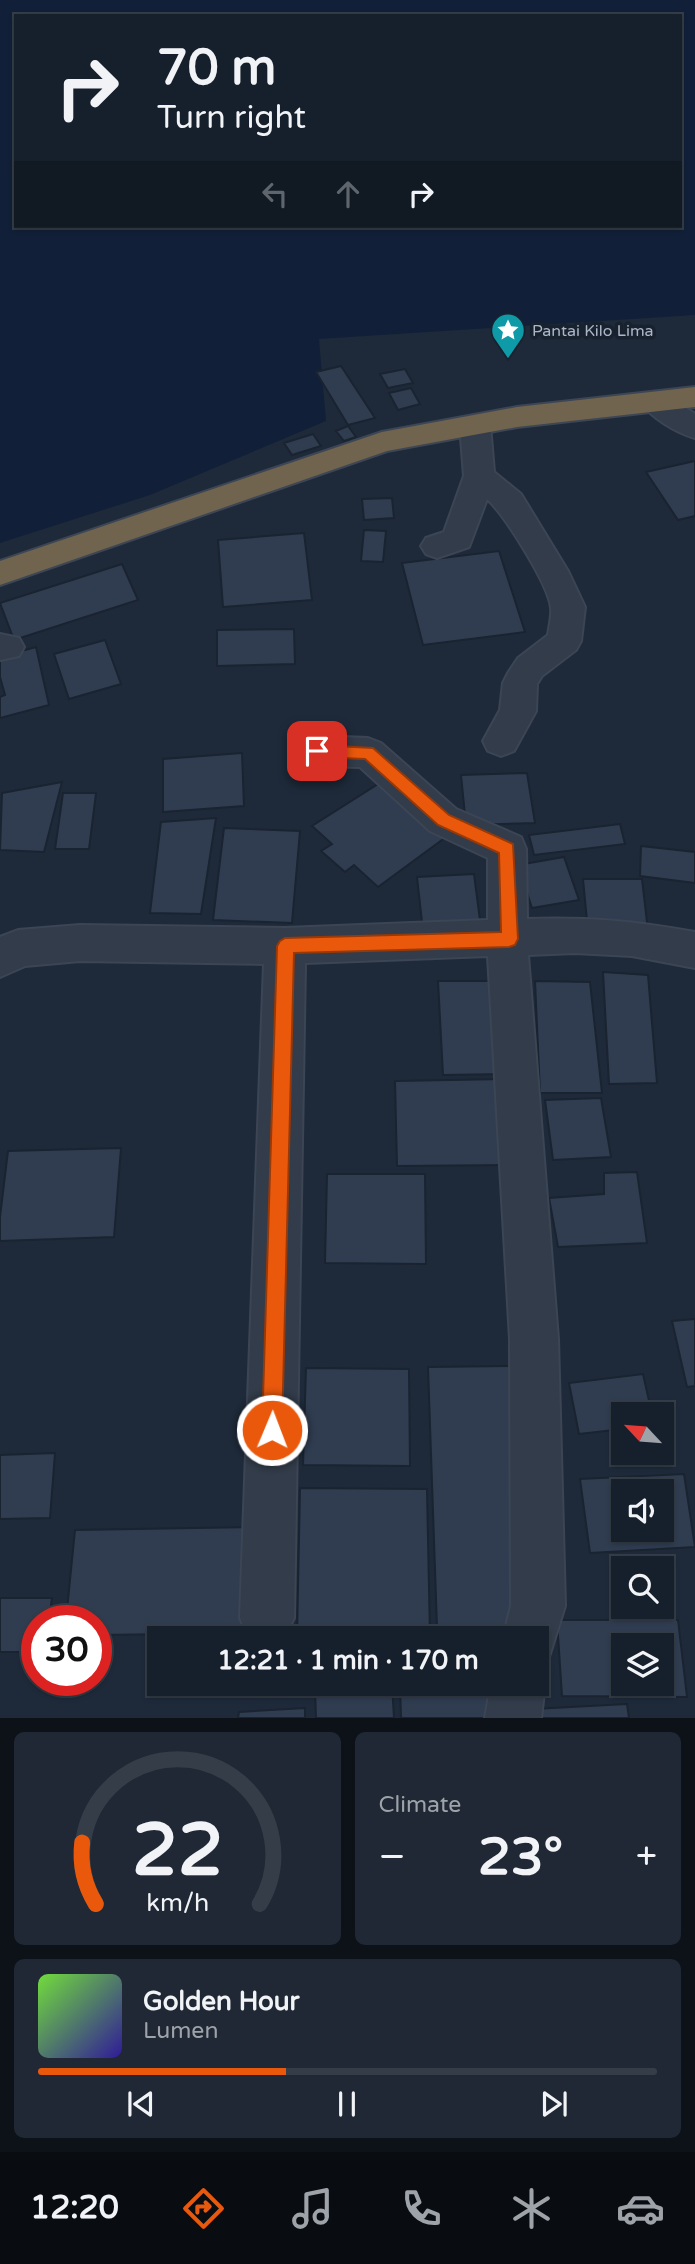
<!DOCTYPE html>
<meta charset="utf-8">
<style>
:root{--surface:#16202c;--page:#1f2834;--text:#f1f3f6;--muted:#9ea3a9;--line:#353e48;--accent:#ea580c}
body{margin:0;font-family:"Varela Round",sans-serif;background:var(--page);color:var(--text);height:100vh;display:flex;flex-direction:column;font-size:26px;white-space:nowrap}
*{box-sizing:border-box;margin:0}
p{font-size:23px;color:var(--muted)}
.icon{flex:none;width:38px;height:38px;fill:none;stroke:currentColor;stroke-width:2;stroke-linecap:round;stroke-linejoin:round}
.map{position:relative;height:1718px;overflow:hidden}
.sheet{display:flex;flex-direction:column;gap:14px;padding:14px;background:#0c1218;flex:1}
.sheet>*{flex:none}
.banner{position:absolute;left:14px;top:14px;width:668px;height:214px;border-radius:0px;box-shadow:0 2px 5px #0004,0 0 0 2px var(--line);background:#16202c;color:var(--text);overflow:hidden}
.needle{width:46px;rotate:296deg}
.buttons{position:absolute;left:611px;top:1402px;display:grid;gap:14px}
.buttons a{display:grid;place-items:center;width:63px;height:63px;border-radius:0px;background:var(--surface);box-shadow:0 2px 5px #0004,0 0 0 2px var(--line);font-size:35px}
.speed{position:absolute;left:21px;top:1605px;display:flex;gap:14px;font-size:35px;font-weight:700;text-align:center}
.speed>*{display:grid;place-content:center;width:91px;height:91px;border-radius:50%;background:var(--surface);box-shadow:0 2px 5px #0004,0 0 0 2px var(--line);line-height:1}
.speed .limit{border:10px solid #d22;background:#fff;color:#111}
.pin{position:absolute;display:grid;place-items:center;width:60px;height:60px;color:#fff;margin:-30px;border-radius:14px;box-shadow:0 4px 10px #0006}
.me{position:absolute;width:77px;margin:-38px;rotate:1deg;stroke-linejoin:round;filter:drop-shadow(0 0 5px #0008)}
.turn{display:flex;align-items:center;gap:24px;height:147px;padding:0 28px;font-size:32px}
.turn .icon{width:91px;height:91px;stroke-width:2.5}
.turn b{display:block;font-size:49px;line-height:60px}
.lanes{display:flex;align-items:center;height:66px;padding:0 28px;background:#0003;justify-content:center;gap:35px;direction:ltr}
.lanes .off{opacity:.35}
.big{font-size:52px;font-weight:700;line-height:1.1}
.sheet .card{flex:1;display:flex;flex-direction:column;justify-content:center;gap:10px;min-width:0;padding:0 24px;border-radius:10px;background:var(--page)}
.sheet .dial{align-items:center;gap:0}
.dial svg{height:182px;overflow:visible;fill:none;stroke:var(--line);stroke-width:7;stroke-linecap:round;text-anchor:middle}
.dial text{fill:var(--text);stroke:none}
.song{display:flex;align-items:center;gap:21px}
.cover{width:84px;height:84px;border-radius:10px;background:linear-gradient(135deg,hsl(100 70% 55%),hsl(250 70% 35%))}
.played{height:7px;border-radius:4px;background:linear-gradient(90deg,var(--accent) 40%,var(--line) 40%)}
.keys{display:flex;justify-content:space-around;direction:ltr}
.heat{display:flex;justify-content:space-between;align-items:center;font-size:38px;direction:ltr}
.sheet .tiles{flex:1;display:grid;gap:14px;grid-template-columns:1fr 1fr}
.card:last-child{grid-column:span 2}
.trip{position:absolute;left:147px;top:1626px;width:402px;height:70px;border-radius:0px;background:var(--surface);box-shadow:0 2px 5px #0004,0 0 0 2px var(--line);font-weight:700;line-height:70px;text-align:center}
.tab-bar{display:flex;height:112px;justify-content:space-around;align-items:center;background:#090d12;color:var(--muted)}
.tab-bar .icon{width:49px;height:49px}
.tab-bar .selected{color:var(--accent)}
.tab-bar b{font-size:32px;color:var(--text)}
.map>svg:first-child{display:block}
.water{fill:#112038;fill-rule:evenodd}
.building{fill:#303d51;stroke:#1a2330;stroke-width:2;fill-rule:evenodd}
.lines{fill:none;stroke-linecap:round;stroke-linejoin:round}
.minor-casing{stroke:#3c4554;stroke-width:4}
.highway-casing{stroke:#3d4654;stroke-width:4}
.minor{fill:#323c4a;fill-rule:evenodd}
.highway{fill:#71644e;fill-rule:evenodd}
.route{fill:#ea580c;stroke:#983908;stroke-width:2}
.labels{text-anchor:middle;stroke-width:7;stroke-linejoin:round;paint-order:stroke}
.far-poi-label{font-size:16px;fill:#acb6c7;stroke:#18212e;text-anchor:start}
</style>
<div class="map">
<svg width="695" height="1718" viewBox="0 0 695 1718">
<rect width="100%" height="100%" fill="#1e2a3a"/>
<path class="water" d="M0,0h695v315l-376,24 7,82 -176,74 -150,48zM16,16h665v210h-665z"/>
<path class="building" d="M341,366l34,52 -27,7 -32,-53z
M405,369l8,14 -25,5 -8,-14z
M411,388l9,16 -22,6 -9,-17z
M348,426l8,11 -12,4 -8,-10z
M313,434l8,12 -29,9 -8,-12z
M695,461v55l-17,4 -32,-48z
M392,498l2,20 -30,2 -2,-21z
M364,530l22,1 -3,31 -22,-1z
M304,533l8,67 -89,7 -5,-67z
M499,551l26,81 -102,13 -21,-82z
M122,564l16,36 -124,40 -14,-37z
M294,629l1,35 -78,2v-36z
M105,640l16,44 -52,15 -15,-45z
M36,647l13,58 -49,13v-21l5,-2 -5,-18v-20z
M242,753l2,53 -81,6v-53z
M527,773l8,50 -69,2 -5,-50z
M386,779l64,55 -72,53 -24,-22 -9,7 -24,-21 11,-7 -20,-18z
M62,782l-18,70 -44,-2 2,-57z
M63,793h33l-7,56h-34z
M216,818l-15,96 -51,-1 11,-91z
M620,824l5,20 -91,11 -5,-20z
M224,828l76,3 -8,92 -79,-3z
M641,846l54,6v31l-55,-7z
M564,857l15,43 -47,8 -14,-43z
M474,874l7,54 -58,3 -6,-54z
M583,879h59l6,52h-60z
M603,972l45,3 9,108 -48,1z
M438,981h62l7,93 -64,1z
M535,981l55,1 12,111h-62z
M506,1079l7,86 -116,1 -2,-85z
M601,1098l10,59 -58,3 -8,-60z
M121,1148l-7,89 -114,4v-24l8,-66z
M637,1172l10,71 -89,4 -9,-49 55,-4v-21z
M327,1174h98l1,90 -101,-1z
M695,1319v67l-8,1 -15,-66z
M511,1366l18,261h-92l-9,-260z
M306,1368l103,1 1,97 -107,-1z
M643,1374l9,40h-29v15l-44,5 -10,-51z
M55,1453l-5,65 -50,1v-64z
M684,1474l11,73 -105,6 -10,-74zM623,1491h39v39h-39z
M300,1488l127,1 3,149h-133z
M259,1527l-4,106 -159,2v-15h-30l9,-90z
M0,1598h52l-3,22h-12v32h-37z
M557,1620h121l9,77 -125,-1zM623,1645h39v39h-39z
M392,1684l2,34h-78l-1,-29z
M400,1684h93l3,34h-95z
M627,1704l2,14h-95v-9z
M305,1708v10h-67l1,-6z"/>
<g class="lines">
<g class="minor-casing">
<path id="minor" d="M656,392l10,3 29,19v24c-18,-5 -44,-20 -54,-36l5,-7z
M475,415l11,3 4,7 4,47 27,22 47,77 17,36 -4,34 -5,9 -34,26 -5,8 -1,27 -22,40 -13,5 -13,-5 -5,-10 17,-31 3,-27 5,-10 10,-15 30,-23c1,-8 4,-19 3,-27 -2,-23 -47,-94 -64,-109l-18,48 -32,11 -11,-4 -5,-8 5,-8 18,-6 20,-56 -4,-51 4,-7z
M0,634l19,4 5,9 -5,9 -19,4z
M317,736l51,2 13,5 75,66 65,28 5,12 1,70c62,-2 108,2 168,13v36l-63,-12 -57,-3 -47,2 30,384 7,267 -16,51 -12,5v-24h-34l8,-32 -1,-267 -22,-383 -183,7 -11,655 -10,20 -36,-1 -8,-19 24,-654 -184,-3 -55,5 -25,11v-40l18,-7 62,-5 205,3 203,-8v-62l-58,-27 -70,-64 -43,-1 -13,-5 -5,-10 5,-10z
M537,1664l8,20 -4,34h-56l6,-34h46z"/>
</g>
<g class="highway-casing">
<path id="highway" d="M695,387v20l-178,20 -130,24 -387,134v-24l382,-129 135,-25z"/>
</g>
<use href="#minor" class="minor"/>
<use href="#highway" class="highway"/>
</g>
<path class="route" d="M317,745l56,3 76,67 64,29 5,95 -3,6 -6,2 -215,6 -12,477 -3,7 -7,3 -7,-3 -3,-7 15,-484 3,-5 5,-3 216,-6 -2,-79 -61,-28 -73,-66 -48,-2 -7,-6z"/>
<defs>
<g id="sight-pin" transform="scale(1.75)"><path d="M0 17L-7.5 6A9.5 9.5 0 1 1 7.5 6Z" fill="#0f9aa8" stroke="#18212e"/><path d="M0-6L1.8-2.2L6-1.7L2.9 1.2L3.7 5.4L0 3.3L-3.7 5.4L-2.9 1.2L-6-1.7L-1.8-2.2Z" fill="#fff"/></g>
</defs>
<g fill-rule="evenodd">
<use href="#sight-pin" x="508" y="330"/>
</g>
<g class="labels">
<g class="far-poi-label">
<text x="532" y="336">Pantai Kilo Lima</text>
</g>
</g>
</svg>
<div class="buttons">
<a><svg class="needle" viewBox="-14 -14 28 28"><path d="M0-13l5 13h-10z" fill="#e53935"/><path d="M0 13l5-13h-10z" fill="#9ea3a9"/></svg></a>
<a><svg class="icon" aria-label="sound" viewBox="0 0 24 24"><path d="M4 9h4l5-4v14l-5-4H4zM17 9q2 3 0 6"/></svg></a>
<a><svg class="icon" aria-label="search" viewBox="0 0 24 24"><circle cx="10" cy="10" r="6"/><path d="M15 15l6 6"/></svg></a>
<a><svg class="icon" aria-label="layers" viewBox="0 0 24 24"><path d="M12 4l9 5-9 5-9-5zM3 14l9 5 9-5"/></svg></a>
</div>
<div class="speed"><div class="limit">30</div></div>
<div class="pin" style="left:317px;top:751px;background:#d93025"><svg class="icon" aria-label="arrive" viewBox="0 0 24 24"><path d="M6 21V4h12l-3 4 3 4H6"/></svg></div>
<svg class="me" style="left:272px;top:1430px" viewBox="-20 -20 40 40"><circle r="17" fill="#ea580c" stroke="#fff" stroke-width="3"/><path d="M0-11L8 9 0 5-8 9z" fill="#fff"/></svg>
<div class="trip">12:21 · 1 min · 170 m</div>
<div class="banner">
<div class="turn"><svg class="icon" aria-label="right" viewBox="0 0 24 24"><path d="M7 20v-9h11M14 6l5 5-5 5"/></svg><div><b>70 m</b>Turn right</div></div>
<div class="lanes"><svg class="icon off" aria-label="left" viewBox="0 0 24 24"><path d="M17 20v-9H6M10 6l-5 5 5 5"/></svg><svg class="icon off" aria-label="ahead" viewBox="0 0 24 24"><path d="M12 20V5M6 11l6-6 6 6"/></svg><svg class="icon" aria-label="right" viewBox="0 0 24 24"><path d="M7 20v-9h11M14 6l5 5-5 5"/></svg></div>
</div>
</div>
<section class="sheet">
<div class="tiles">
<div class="card dial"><svg viewBox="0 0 100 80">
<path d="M14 69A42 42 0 1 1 86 69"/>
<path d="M14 69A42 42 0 0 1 8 42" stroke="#ea580c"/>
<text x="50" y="56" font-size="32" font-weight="700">22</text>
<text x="50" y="72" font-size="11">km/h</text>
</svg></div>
<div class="card"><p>Climate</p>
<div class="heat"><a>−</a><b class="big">23°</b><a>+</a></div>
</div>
<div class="card">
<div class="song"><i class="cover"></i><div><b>Golden Hour</b><p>Lumen</p></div></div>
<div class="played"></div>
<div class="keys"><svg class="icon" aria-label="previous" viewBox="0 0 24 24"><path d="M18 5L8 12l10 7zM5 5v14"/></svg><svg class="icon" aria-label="pause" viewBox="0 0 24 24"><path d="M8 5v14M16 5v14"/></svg><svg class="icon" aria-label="next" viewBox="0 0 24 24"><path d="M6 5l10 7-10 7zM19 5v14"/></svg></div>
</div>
</div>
</section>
<nav class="tab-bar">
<b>12:20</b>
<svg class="icon selected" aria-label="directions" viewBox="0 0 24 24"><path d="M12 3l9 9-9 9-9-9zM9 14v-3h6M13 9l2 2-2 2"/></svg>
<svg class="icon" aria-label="music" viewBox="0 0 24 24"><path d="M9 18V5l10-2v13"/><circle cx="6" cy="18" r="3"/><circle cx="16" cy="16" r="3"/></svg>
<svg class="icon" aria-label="phone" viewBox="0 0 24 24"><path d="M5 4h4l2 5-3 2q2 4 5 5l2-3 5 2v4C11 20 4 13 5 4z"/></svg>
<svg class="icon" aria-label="climate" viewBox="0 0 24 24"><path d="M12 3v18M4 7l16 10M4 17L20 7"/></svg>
<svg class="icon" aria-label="car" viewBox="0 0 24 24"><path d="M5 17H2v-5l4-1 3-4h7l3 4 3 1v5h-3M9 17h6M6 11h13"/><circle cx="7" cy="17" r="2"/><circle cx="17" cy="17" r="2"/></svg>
</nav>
